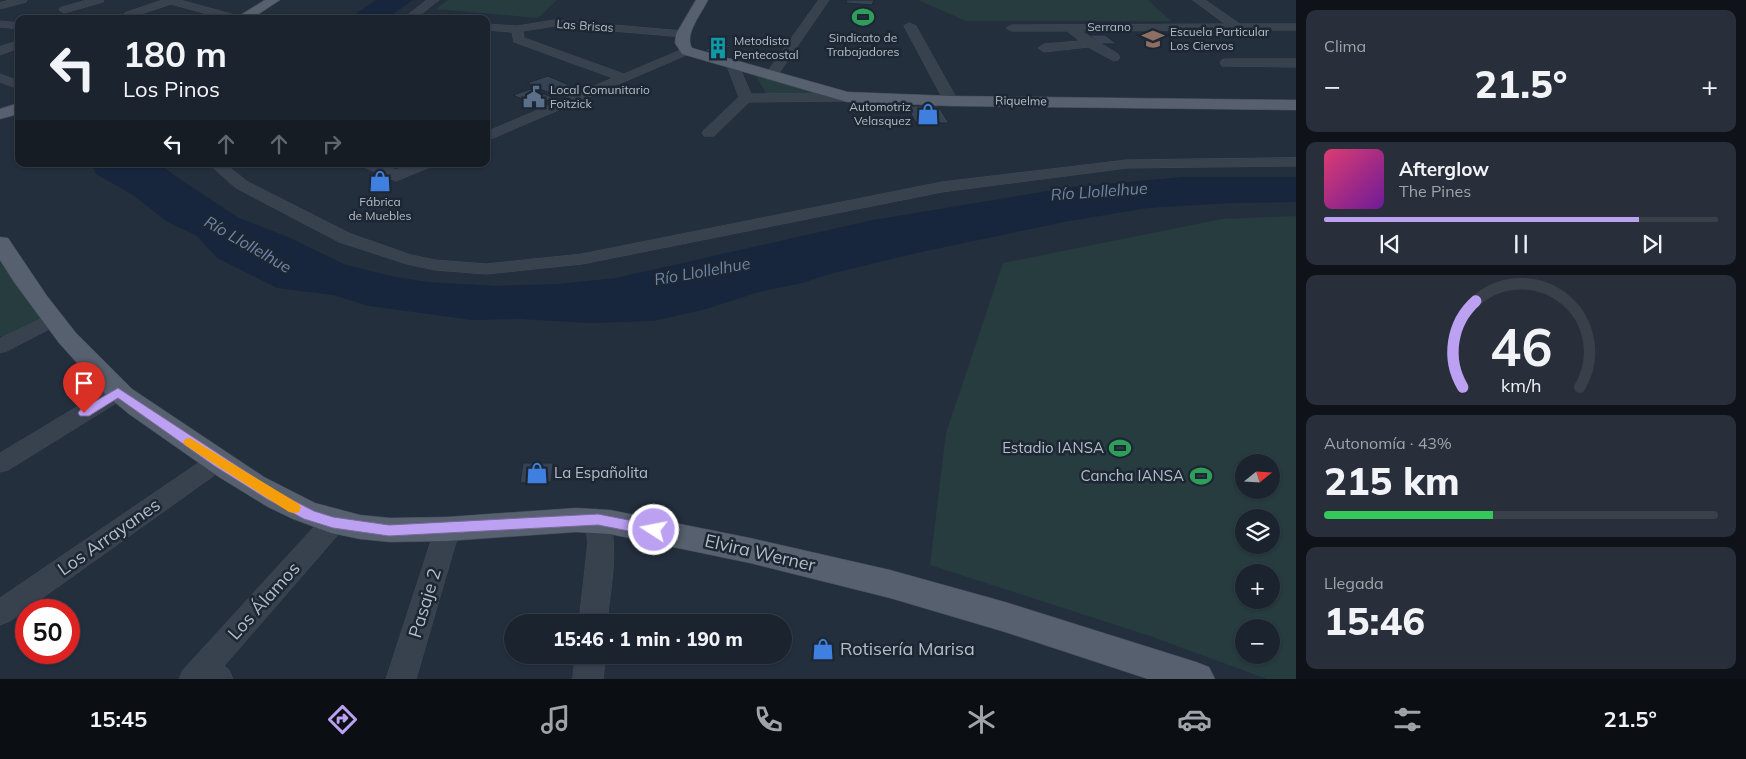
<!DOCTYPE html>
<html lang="es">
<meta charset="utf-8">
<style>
:root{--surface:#1b232e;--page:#282f3a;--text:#f1f3f6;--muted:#a0a4aa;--line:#39404a;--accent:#bca0f2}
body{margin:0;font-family:Mulish,sans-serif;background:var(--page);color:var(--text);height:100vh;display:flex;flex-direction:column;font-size:19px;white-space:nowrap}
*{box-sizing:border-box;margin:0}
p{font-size:16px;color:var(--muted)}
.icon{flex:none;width:28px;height:28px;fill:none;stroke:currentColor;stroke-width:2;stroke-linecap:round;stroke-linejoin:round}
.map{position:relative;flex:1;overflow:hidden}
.sheet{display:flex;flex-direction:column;gap:10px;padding:10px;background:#0f1319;width:450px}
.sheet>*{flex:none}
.top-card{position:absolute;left:15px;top:15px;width:475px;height:152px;border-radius:10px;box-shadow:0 1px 4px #0004,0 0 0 1px var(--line);background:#1b232e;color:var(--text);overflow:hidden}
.needle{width:32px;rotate:72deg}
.tools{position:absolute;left:1235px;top:454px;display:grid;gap:10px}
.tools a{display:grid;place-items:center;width:45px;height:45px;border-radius:50%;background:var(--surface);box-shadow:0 1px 4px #0004,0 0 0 1px var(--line);font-size:25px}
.speed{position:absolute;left:15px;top:599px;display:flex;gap:10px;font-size:25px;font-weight:700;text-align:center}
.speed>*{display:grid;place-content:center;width:65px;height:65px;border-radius:50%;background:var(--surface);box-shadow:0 1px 4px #0004,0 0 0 1px var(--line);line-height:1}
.speed .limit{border:8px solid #d22;background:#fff;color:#111}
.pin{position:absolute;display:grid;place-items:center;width:42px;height:42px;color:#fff;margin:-51px -21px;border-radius:50% 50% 50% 0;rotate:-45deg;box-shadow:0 0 5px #0007}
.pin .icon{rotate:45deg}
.me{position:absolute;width:55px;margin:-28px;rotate:281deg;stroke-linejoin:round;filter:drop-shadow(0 0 4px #0008)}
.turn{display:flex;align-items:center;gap:18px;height:105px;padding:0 25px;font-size:22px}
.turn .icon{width:65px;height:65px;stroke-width:2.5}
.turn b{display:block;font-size:35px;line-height:42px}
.lanes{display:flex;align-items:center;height:48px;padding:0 25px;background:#0003;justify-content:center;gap:25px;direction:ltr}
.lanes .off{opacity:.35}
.big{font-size:38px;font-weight:800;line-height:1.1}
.sheet .widget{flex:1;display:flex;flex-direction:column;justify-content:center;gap:8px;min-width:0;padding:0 18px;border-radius:10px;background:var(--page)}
.sheet .dial{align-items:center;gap:0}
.dial svg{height:130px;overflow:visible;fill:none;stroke:var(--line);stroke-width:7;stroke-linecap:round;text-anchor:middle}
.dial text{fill:var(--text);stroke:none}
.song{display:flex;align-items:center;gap:15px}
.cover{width:60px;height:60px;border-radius:8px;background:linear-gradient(135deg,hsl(340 70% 55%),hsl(280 70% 35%))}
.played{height:5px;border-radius:2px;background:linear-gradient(90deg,var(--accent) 80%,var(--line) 80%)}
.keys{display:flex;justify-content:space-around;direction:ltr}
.heat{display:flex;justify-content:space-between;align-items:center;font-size:28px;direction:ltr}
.charge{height:8px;border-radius:4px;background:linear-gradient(90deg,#34c759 43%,var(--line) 0)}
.trip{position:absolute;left:504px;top:614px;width:288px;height:50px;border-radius:25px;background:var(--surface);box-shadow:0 1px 4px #0004,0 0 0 1px var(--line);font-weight:800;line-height:50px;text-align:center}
.dock{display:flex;height:80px;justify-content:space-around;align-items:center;background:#0b0e12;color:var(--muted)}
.dock .icon{width:35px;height:35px}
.dock .selected{color:var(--accent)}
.dock b{font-size:22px;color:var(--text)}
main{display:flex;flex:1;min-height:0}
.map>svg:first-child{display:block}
.green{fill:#263c3f;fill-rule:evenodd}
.water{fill:#17263c}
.building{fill:#364354;stroke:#1f2835}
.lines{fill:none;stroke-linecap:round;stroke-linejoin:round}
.minor-casing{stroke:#414a57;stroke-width:1}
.major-casing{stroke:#414a57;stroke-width:1}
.minor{fill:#38414e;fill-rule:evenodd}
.major{fill:#56606e;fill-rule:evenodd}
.route{fill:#bca0f2;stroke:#7a689d}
.slow{fill:#f59e0b}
.labels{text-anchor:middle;stroke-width:5;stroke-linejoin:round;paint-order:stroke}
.far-street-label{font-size:12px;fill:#b4bcc9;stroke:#1d2633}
.far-poi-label{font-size:12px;fill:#b4bcc9;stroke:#1d2633;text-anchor:start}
.poi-label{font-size:15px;fill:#b4bcc9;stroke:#1d2633;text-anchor:end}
.water-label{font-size:16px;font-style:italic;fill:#6d86a8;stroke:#1d2633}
.near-street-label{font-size:18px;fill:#b4bcc9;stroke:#1d2633}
.near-poi-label{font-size:18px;fill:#b4bcc9;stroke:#1d2633;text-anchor:start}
</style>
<main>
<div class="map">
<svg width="1296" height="679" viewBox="0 0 1296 679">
<rect width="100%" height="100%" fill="#242f3e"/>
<path class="green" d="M448,0h109l-19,18 -102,-9z
M918,0h230l23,21h-205z
M756,76l67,16 1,3h-57z
M1296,216v463h-29l-117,-43 -220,-71 16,-132 57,-170 219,-44zM1244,462h27v28h-27zM1244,518h27v27h-27zM1244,572h27v28h-27zM1244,628h27v27h-27z
M0,254l49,71 -36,18 -13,-7z"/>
<path class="water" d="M376,0h37l-27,19h-38z
M91,164h69l21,16 58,38 49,19 58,28 49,12 33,5 68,4 60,-2 60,-6 257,-58 199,-33 111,-10h113v25l-64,1 -84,5 -84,14 -138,29 -93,22 -31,10 -43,9 -53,17 -52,12 -64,2 -70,-4 -48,1 -103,-14 -36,-11 -56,-7 -60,-30 -20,-22 -31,-15 -33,-26 -37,-21z"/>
<path class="building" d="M847,0h27l-2,5 -26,-2z
M1089,35h16l12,9h-16z
M721,43l10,3 -16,8 -11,-4z
M548,76l28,12 -20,8 -29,-13z
M531,89l18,7 4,2 -18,7 -22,-10z
M907,106h31l11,17h-33z
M523,463h30l-2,19 -31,1z"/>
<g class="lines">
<g class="minor-casing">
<path id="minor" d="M10,0h17l-1,2 -26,7v-6z
M88,0h16l-1,2 -39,11 -5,-3 1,-2z
M163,0h17l62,17 1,2h-18l-54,-15 -42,14 -5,-3 1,-2z
M427,0h12l-24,19h-12z
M819,0h10l-54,79h-8l-2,-3z
M1193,0h12l35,24h56v6l-215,1 37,23 2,3 -2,3 -4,1 -26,-14 -44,5 -6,-4 6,-4 36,-3 -13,-10h-55l-6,-3 6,-3 213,-1z
M555,20l128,11 6,3 -6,3 -128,-11 -32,5 1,7 100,36 59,-25h8l2,2 -2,2 -205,88v-9l127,-54 -99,-36 -2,-10 -26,-2v-6l31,2z
M0,21l19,2v6l-19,-2z
M910,23l6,3 42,75 -2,3h-10l-2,-3 -40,-75z
M19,41v7l-19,7v-8z
M1226,59h70v8l-74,-1 -2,-3 2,-3z
M733,62l6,4 12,28 96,-1 7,4 -7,4 -98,1 -35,34h-10l-2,-3 2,-3 35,-33 -12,-31z
M0,74l19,7v8l-19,-7z
M1296,158v8l-169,2 -185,24 -360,72 -96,10 -51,-4 -28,-6 -68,-22 -103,-54 -27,-24h16l23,18 103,52 60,21 24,5 51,4 96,-10 360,-72 185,-22z
M362,164h19l15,6 17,-6h19l-2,3 -34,14 -32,-14z
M52,314l7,2 3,4 -3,4 -52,27 -7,2v-14z
M118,385l8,2 3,5 -3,5 -118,73 -8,2v-19l110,-66z
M218,453l8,2 4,6 -4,6 -216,154 -10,4v-27l210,-143z
M597,509l9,3c15,28 4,79 1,110h-28l9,-80 -4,-23 4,-7z
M333,513l9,3 4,7 -4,7 -118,136 5,4 4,9h-54l4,-9 11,-12 130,-142z
M452,518l9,3 4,7 -9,14 -40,137h-30l45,-138 12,-20z
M576,655h30l-3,24h-30z"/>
</g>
<g class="major-casing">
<path id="major" d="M265,0h15l-29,19h-17z
M696,0h12c-6,13 -24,34 -16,48l156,44 103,4 345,4v10l-345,-4 -104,-4 -165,-48 -7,-11 1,-9z
M19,103v11l-19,5v-10z
M0,237l8,1 39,58 29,37 56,56 132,88 51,26 45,12 30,3 57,-1 129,-9 34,2 140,28 140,32 115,32 191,60 13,5 6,12h-67l-143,-47 -115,-34 -140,-35 -140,-29 -34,-2 -129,9 -57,1 -30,-3 -29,-6 -38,-14 -25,-12 -49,-30 -90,-63 -23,-19 -47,-52 -45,-61 -14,-22z"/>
</g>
<use href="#minor" class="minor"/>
<use href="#major" class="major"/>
</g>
<path class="route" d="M118,388l159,104 37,19 19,6 56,8 209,-11 56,11 5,1 3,4 -3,4 -5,2 -56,-11 -209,11 -56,-8 -29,-9 -37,-20 -54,-34 -95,-67 -29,18h-9l-2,-3 2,-3z"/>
<path class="slow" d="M190,438l109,66 2,4 -2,4 -5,1 -5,-1 -104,-67 -2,-3 2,-3z"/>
<defs>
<g id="stadium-bare" transform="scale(1.725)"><path d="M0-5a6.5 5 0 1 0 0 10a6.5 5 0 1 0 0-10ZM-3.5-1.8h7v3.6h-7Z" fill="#2e9e5b" stroke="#1d2633" stroke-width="2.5" paint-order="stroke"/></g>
<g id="school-bare" transform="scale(1.725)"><path d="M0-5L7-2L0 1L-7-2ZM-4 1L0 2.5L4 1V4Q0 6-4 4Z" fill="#8d6e63" stroke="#1d2633" stroke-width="2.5" paint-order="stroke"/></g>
<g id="building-bare" transform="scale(1.725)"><path d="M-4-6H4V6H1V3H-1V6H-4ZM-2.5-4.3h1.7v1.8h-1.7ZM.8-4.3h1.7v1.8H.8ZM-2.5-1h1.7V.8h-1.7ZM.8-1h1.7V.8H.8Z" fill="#0f9aa8" stroke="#1d2633" stroke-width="2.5" paint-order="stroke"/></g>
<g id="civic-bare" transform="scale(1.725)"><path d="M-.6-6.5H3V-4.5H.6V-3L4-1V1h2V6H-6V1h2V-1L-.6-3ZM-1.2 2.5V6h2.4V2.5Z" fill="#5c6f8a" stroke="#1d2633" stroke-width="2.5" paint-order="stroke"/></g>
<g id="shop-bare" transform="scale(1.725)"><path d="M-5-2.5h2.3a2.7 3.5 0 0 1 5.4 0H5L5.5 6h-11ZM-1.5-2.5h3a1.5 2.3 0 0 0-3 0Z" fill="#3f7fe0" stroke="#1d2633" stroke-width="2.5" paint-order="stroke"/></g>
</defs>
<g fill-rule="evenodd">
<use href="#stadium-bare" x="863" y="17"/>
<use href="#school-bare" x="1153" y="39"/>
<use href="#building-bare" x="718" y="48"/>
<use href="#civic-bare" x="534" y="97"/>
<use href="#shop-bare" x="928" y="114"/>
<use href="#shop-bare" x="380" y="181"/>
<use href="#stadium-bare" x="1120" y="448"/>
<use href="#shop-bare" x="537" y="473"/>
<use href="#stadium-bare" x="1201" y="476"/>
<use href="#shop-bare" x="823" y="649"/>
</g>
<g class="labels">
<g class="far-street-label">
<text transform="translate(585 26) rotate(4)" y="4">Las Brisas</text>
<text x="1109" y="31">Serrano</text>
<text transform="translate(1021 101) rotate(1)" y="4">Riquelme</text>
</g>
<g class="far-poi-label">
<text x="1170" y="36">Escuela Particular<tspan x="1170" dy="14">Los Ciervos</tspan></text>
<text x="863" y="42" text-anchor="middle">Sindicato de<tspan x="863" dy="14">Trabajadores</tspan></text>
<text x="734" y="45">Metodista<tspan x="734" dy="14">Pentecostal</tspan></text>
<text x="550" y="94">Local Comunitario<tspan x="550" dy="14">Foitzick</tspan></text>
<text x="911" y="111" text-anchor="end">Automotriz<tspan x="911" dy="14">Velasquez</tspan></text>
<text x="380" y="206" text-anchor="middle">Fábrica<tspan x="380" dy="14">de Muebles</tspan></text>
</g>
<g class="poi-label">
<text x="1104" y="453">Estadio IANSA</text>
<text x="554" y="478" text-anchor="start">La Españolita</text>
<text x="1184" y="481">Cancha IANSA</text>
</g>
<g class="water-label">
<text transform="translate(1099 191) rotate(-4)" y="6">Río Llollelhue</text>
<text transform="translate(248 244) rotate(30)" y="6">Río Llollelhue</text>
<text transform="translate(702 271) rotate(-10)" y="6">Río Llollelhue</text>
</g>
<g class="near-street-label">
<text transform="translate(109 537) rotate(-35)" y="6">Los Arrayanes</text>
<text transform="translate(760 553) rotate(13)" y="6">Elvira Werner</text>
<text transform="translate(264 601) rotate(-48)" y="6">Los Álamos</text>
<text transform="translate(425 603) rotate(-73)" y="6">Pasaje 2</text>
</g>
<g class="near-poi-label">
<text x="840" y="655">Rotisería Marisa</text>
</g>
</g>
</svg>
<div class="tools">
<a><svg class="needle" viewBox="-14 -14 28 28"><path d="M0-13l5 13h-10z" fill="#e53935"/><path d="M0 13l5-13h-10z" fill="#a0a4aa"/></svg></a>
<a><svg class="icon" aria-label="layers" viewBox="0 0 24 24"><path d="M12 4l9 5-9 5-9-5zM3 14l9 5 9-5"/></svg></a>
<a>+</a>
<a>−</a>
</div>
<div class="speed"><div class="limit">50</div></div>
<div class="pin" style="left:84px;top:413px;background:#d93025"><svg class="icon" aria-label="arrive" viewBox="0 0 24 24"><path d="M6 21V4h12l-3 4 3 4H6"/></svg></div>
<svg class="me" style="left:654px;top:530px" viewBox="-20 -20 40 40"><circle r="17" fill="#bca0f2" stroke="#fff" stroke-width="3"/><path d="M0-11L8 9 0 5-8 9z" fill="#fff"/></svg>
<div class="trip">15:46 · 1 min · 190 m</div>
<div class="top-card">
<div class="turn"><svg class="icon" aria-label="left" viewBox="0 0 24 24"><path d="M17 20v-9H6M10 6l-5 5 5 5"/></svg><div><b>180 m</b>Los Pinos</div></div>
<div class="lanes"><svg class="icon" aria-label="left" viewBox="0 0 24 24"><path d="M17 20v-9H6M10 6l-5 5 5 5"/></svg><svg class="icon off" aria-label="ahead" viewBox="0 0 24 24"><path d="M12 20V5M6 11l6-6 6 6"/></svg><svg class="icon off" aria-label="ahead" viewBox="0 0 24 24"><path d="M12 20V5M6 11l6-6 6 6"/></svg><svg class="icon off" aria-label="right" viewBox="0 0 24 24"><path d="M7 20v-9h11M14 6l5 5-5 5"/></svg></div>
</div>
</div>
<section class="sheet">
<div class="widget"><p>Clima</p>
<div class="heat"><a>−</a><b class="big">21.5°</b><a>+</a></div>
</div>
<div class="widget">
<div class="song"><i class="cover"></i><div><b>Afterglow</b><p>The Pines</p></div></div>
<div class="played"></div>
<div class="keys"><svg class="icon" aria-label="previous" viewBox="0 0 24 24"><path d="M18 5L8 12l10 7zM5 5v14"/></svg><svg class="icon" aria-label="pause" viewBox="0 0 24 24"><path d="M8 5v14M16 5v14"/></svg><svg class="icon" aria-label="next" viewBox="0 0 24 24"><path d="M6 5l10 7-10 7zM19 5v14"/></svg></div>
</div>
<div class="widget dial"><svg viewBox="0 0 100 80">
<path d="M14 69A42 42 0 1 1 86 69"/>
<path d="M14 69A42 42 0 0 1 22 16" stroke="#bca0f2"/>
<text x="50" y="56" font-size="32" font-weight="700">46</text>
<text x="50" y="72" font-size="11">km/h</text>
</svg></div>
<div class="widget"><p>Autonomía · 43%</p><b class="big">215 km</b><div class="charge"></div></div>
<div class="widget"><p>Llegada</p><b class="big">15:46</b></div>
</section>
</main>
<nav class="dock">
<b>15:45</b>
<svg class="icon selected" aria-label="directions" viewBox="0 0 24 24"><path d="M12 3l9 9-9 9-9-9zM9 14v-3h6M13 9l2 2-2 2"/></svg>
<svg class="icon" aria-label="music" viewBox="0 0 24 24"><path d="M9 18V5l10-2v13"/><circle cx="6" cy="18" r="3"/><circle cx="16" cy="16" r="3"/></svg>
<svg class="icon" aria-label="phone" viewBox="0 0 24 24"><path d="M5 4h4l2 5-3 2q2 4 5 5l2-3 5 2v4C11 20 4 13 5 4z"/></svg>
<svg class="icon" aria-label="climate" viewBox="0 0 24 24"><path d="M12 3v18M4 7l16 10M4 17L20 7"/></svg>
<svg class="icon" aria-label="car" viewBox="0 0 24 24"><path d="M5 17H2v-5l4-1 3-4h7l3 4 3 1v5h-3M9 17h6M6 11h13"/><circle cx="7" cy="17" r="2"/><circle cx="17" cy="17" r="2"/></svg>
<svg class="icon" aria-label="filters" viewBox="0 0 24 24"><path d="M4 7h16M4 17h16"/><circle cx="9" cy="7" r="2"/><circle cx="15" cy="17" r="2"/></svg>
<b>21.5°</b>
</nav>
